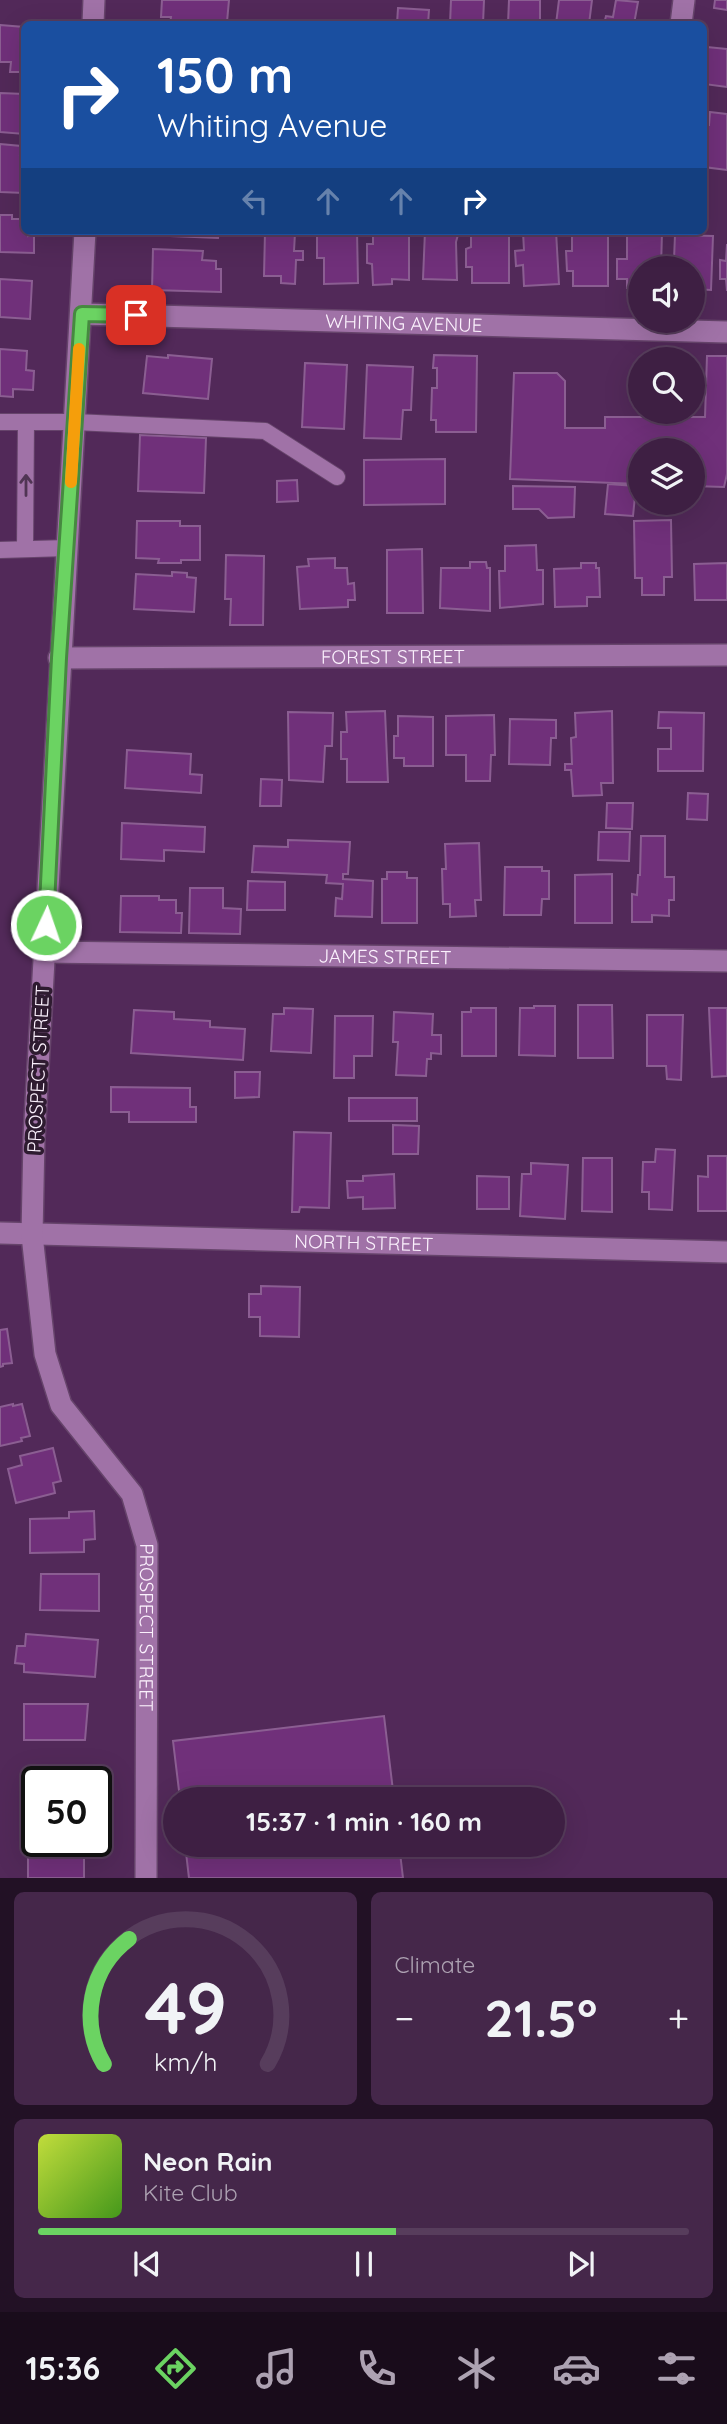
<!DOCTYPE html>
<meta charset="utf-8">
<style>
:root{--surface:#3e1f43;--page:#45274a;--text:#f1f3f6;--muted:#ada2b2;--line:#573d5c;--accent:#6bd362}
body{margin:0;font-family:Quicksand,sans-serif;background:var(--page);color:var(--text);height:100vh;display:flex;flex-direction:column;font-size:26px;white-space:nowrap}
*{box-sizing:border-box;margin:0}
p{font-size:23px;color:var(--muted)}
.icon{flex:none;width:38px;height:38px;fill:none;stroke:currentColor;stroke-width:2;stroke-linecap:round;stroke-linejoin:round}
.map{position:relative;height:1878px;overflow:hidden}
.sheet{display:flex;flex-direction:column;gap:14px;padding:14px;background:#221125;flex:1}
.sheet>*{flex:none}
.guide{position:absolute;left:21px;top:21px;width:686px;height:214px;border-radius:10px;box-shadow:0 7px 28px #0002,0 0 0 2px var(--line);background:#1a4fa0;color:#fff;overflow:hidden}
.controls{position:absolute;left:628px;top:256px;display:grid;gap:14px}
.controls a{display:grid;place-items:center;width:77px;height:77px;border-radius:50%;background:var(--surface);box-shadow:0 7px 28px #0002,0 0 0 2px var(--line);font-size:35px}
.speed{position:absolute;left:21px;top:1766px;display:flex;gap:14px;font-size:35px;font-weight:700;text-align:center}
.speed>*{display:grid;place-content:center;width:91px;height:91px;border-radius:50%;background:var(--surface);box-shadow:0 7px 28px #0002,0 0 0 2px var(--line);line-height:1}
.speed .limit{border:4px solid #111;border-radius:10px;background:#fff;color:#111}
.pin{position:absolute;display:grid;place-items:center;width:60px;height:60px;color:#fff;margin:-30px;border-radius:14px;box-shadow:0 4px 10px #0006}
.me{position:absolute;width:77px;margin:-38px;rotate:3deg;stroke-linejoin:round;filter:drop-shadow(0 0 5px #0008)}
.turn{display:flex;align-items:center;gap:24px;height:147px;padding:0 21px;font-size:32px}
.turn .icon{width:91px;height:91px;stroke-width:2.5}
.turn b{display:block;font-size:49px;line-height:60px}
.lanes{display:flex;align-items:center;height:66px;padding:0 21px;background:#0003;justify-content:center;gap:35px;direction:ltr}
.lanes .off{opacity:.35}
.big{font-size:52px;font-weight:800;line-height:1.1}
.sheet .widget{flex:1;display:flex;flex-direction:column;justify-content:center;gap:10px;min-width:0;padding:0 24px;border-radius:10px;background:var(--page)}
.sheet .dial{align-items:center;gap:0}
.dial svg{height:182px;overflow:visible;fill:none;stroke:var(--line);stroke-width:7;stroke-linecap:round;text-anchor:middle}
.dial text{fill:var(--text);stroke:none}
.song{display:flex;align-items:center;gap:21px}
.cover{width:84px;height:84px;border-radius:10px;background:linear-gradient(135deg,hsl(70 70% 55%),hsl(100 70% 35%))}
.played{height:7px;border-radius:4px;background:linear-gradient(90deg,var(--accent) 55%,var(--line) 55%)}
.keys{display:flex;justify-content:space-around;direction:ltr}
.heat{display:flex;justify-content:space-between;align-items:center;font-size:38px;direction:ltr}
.sheet .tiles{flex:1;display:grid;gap:14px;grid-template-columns:1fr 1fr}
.widget:last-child{grid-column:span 2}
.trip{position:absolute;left:163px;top:1787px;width:402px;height:70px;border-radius:35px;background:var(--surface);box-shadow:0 7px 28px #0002,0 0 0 2px var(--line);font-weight:800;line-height:70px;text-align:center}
.menu{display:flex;height:112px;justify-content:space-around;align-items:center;background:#190c1b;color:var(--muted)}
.menu .icon{width:49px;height:49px}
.menu .selected{color:var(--accent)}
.menu b{font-size:32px;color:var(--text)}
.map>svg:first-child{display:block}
.building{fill:#70307a;stroke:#8b5e92;stroke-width:2}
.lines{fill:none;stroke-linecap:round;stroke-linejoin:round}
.lane-casing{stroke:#66446b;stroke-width:18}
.street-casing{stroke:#66446b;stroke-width:24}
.secondary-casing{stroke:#66446b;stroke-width:24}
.lane{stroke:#a072a7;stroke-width:16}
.street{stroke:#a072a7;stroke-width:21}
.secondary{stroke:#a072a7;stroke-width:21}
.oneway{stroke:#503554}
.route-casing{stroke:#468940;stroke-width:18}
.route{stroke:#6bd362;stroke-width:12}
.slow{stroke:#f59e0b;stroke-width:12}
.labels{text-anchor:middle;stroke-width:7;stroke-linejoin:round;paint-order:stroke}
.street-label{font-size:19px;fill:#fbf1fd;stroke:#2e1b30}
</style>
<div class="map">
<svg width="727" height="1878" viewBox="0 0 727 1878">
<rect width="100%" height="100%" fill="#522959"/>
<path class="building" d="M162,0h67l-2,22 -30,-2v4h-27l1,-7h-10z
M451,0h33l-1,24h-33z
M509,0h31v24h-32z
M559,0h33l-3,24h-33z
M616,0l22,2 -4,22h-30l2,-8 7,1z
M715,0h12v10l-13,-2z
M398,8l31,2 -1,14h-31z
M0,25l24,2v45h-14l1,-10h-11z
M707,47l20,2v38l-23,-3z
M0,93l24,1v40l-24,-2z
M710,112l17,2v56l-23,-3v-42h5z
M0,144l21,2 -1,9h4v38l-24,-1z
M0,215h12v4h12v12h4v5l6,-1v18l-34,-1z
M148,231h71l-1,7 -47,-2v-2l-23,-1z
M357,231l1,52 -34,1v-26h-7v-26z
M373,231h36v49l-17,-1v5l-19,1 -1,-21 -5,-1v-19h6z
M425,231h34l-3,11 1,38 -34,-1z
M471,231h38v52h-37v-16h-6v-18l5,-2z
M556,231l3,53 -35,2 -1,-21 -7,1 -1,-15 9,-1 -1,-18z
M572,231h36v55h-35v-15h-6l-1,-20h6z
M265,232l30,1 -1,18h9v9h-7l-1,24 -14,-1v-7h-17z
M627,232h35l-1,36h-21v20h-13v-9h-10v-20h10z
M675,235l38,1 -2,54 -18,-1v-21h-26l1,-8h6z
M727,244v47l-1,-12h-6v-19l6,1z
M153,249l50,2 -1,9 14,1v8h5v23l-69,-2z
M0,279l32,2 -2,38 -30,-2z
M0,349l27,2 -1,19 8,1 -1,19 -20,-1v8l-13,-1z
M168,355l44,4 -4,40 -65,-6 4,-37 21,2z
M434,355l43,1 -1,76h-40v-12h-5l1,-32h5v-20h-4z
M707,356h20v118l-3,13 -31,-1v-36h-53v34l-130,-5 4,-106h43l8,8v47h40v-11h100z
M305,363l42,2 -3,64 -42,-2z
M367,365l46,2 -2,43h-8l-2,29 -37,-1z
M140,435l66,3 -2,55 -66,-2z
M445,459v45l-81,1v-45z
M297,480l1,21 -21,1v-21z
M608,484l28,2 -3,30 -28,-2z
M513,486l62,1 -1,30 -26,1 -9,-9h-26z
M671,520l1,57h-8v18h-22v-17h-7l-1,-57z
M137,521h43v5h20v34h-19v3h-23l1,-4 -23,-1z
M536,545l1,25h6v34l-43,4 -1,-37h6v-25z
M422,549l1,64h-36v-63z
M226,555l38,1 -1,69h-33l1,-26h-6z
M335,558v10h12l1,16 6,-1 1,17h-7v7l-48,2 -3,-42 12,-1 -1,-7z
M470,562h16l1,6h3v43l-50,-3 1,-40h29z
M581,563h15v5h3l1,29h-13v9l-32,1 -1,-38 27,-1z
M727,563v37h-32l-1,-36z
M172,572l15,1v4l9,1 -2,34 -60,-3 2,-35 36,2z
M385,711l3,71h-41v-23h-6v-27h6l-1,-20z
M612,711l1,72h-12l1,12 -29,1 -2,-26h-6v-6h7l-1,-26 5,-1 -1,-24z
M288,712l45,1 -1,33h-7l-2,36 -34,-2z
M659,712l45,1 -1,58h-45v-22h13v-21h-13z
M494,715l1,40h-4l-1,26h-24v-26h-20v-39z
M398,716l35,1v49h-29v-8h-10v-22h4z
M510,719l46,1v18h-5l-1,27 -41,-1z
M127,750l64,4 -1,20 12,1 -1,18 -76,-5z
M261,779l21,1 -1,26h-21z
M688,793l20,1 -1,26 -20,-1z
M607,803h26l-1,26 -26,-1z
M122,823l83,4 -1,25 -40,-2v11l-43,-2z
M599,832h31l-1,29 -31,-1z
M641,836h24v41h9v23h-5v16l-17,-1v7h-20v-28l5,1 1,-20h2z
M288,840l62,2 -2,32h-5v5l30,2 -1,36 -37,-1 1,-18 6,1 1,-15 -17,-1 1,-8 -75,-3 2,-26 34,1z
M479,843l2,57h-6l1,16 -26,1v-13h-7l-1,-35h4l-1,-25z
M505,867h37v4h7v28h-7l-1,16h-37z
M387,872h20v6h10v45h-35v-44h5z
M612,874v49h-37v-48z
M248,881l37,1v28h-38z
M190,888h33v20l18,1 -1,25 -51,-1z
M121,896h38v4h17v13h6l-1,20 -61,-1z
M578,1005h34l1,53h-35z
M534,1006h21v50l-36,-1 1,-47h14z
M284,1008l29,1 -2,44 -40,-2 2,-37h11z
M471,1008h25v48h-34v-44h9z
M709,1008h18v68l-15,1z
M134,1010l40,2v7l36,2v6l35,2 -2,31 -112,-7z
M394,1012l39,2 -1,21h9v19l-10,-1v6h-4l-1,17 -30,-1 2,-33h-5z
M647,1015h36l-2,65 -14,-1 -1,-13h-19z
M335,1016h38l-1,40h-18v22h-20z
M235,1072h25l-1,25 -24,1z
M111,1087l79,1v19h6v15h-67v-10h-18z
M349,1098h68v23h-68z
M393,1125l26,1 -1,28h-25z
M294,1132l37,1 -2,75 -29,-1 -1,5h-7z
M656,1149l19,1 -3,60 -23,-1v-17h-7l1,-30h12z
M708,1156h19v55h-29v-35l10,1z
M583,1158h29v54l-30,-1z
M531,1163l37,2 -3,54 -45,-3 2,-42h9z
M394,1174l1,34 -32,1v-12l-15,1 -1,-17h16v-5z
M477,1176l32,1v32h-32z
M261,1286l39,1 -1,50 -39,-1v-19h-11v-23h12z
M7,1329l5,34 -9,1v2l-3,1v-37z
M13,1404v2l9,-2 8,32 -9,2 1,3 -22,5v-39z
M53,1448l8,33 -8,2 2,10 -39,10 -8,-34 14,-4 -2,-9z
M94,1511l1,28 -11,1v12l-54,1v-34l39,-1v-6z
M41,1574h58v37l-59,-1z
M26,1634l72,6 -3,37 -71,-5v-8l-9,-1 2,-17h8z
M24,1704h64l-3,36h-61z
M384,1716l10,83h-214l-7,-58z
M48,1777l39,1v4h-39z
M30,1794h7v23h-7z
M185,1844h214l4,34h-214z
M84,1852v26h-56v-25z"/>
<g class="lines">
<g class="lane-casing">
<path id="lane" d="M0,422h75l190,9 72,46
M25,549l1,-127
M0,550l67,-2"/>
</g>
<g class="street-casing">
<g id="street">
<path d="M681,24l3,-24"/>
<path id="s1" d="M82,314l645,18"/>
<path id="s2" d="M59,658l668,-3"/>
<path id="s3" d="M44,952l683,9"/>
<path id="s4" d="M0,1233l727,19"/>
</g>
</g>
<g class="secondary-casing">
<g id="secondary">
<path d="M93,24l1,-24"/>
<path id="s5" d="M85,231l-51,907 -2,97 13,119 16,51 71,89 15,51 -1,333"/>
</g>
</g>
<use href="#lane" class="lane"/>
<use href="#street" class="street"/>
<use href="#secondary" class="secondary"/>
</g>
<defs><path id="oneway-shaft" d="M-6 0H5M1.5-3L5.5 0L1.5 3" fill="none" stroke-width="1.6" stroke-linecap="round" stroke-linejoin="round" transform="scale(1.75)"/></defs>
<use class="oneway" href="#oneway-shaft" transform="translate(26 485) rotate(-90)"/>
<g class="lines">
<g class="route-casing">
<path id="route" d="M46,925l13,-267 23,-344 54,1"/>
</g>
<use href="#route" class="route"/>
<path class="slow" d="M71,482l8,-133"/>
</g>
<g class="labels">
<g class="street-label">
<text dy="7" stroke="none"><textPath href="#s1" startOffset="322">WHITING AVENUE</textPath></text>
<text dy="7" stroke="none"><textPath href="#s2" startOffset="334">FOREST STREET</textPath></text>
<text dy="7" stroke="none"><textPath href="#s3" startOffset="341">JAMES STREET</textPath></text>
<text transform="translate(38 1069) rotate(-87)" y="7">PROSPECT STREET</text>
<text dy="7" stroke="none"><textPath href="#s4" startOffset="364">NORTH STREET</textPath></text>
<text dy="7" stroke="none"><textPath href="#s5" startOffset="1428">PROSPECT STREET</textPath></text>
</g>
</g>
</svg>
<div class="controls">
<a><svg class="icon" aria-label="sound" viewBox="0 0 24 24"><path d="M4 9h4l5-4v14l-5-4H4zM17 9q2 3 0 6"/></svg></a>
<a><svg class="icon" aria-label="search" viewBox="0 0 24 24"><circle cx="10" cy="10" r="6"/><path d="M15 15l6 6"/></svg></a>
<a><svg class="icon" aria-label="layers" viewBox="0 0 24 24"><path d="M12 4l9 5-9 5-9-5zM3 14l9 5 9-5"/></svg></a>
</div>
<div class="speed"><div class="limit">50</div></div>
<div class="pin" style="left:136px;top:315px;background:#d93025"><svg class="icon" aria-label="arrive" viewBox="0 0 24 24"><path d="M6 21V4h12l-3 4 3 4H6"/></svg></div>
<svg class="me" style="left:46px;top:925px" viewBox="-20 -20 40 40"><circle r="17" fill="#6bd362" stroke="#fff" stroke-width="3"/><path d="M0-11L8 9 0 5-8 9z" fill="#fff"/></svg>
<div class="trip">15:37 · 1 min · 160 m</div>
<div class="guide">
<div class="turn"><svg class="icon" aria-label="right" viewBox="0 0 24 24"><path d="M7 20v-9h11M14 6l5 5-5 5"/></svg><div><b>150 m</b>Whiting Avenue</div></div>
<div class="lanes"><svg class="icon off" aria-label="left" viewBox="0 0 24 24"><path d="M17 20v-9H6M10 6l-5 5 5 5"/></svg><svg class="icon off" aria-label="ahead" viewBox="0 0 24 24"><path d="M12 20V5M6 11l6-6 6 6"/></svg><svg class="icon off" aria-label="ahead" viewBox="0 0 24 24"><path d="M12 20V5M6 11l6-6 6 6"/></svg><svg class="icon" aria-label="right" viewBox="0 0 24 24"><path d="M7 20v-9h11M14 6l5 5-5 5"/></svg></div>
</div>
</div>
<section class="sheet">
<div class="tiles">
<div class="widget dial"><svg viewBox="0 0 100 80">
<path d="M14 69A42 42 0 1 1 86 69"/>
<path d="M14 69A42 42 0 0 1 25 14" stroke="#6bd362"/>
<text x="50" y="56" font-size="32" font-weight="700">49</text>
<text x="50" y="72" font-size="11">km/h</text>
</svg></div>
<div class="widget"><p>Climate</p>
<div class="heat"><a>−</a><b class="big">21.5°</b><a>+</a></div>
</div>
<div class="widget">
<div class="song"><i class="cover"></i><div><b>Neon Rain</b><p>Kite Club</p></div></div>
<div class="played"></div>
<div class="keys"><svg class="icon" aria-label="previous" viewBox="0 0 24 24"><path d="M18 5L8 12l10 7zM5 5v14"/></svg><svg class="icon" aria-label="pause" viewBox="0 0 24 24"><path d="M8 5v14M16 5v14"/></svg><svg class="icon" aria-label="next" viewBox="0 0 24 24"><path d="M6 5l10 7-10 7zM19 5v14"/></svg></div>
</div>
</div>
</section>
<nav class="menu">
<b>15:36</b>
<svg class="icon selected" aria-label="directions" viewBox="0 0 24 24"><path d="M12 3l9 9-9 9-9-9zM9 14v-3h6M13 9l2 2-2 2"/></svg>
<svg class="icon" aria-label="music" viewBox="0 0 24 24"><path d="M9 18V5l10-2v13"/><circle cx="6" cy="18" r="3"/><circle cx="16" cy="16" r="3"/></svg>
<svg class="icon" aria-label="phone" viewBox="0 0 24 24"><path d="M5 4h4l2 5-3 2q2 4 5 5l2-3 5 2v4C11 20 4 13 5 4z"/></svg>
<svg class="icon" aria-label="climate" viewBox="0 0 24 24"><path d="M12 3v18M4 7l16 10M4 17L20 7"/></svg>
<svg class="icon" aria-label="car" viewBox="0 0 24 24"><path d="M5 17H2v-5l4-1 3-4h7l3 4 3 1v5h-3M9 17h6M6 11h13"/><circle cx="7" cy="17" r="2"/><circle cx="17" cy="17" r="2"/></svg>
<svg class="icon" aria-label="filters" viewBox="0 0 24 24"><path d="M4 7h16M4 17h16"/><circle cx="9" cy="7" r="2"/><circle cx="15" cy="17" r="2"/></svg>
</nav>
